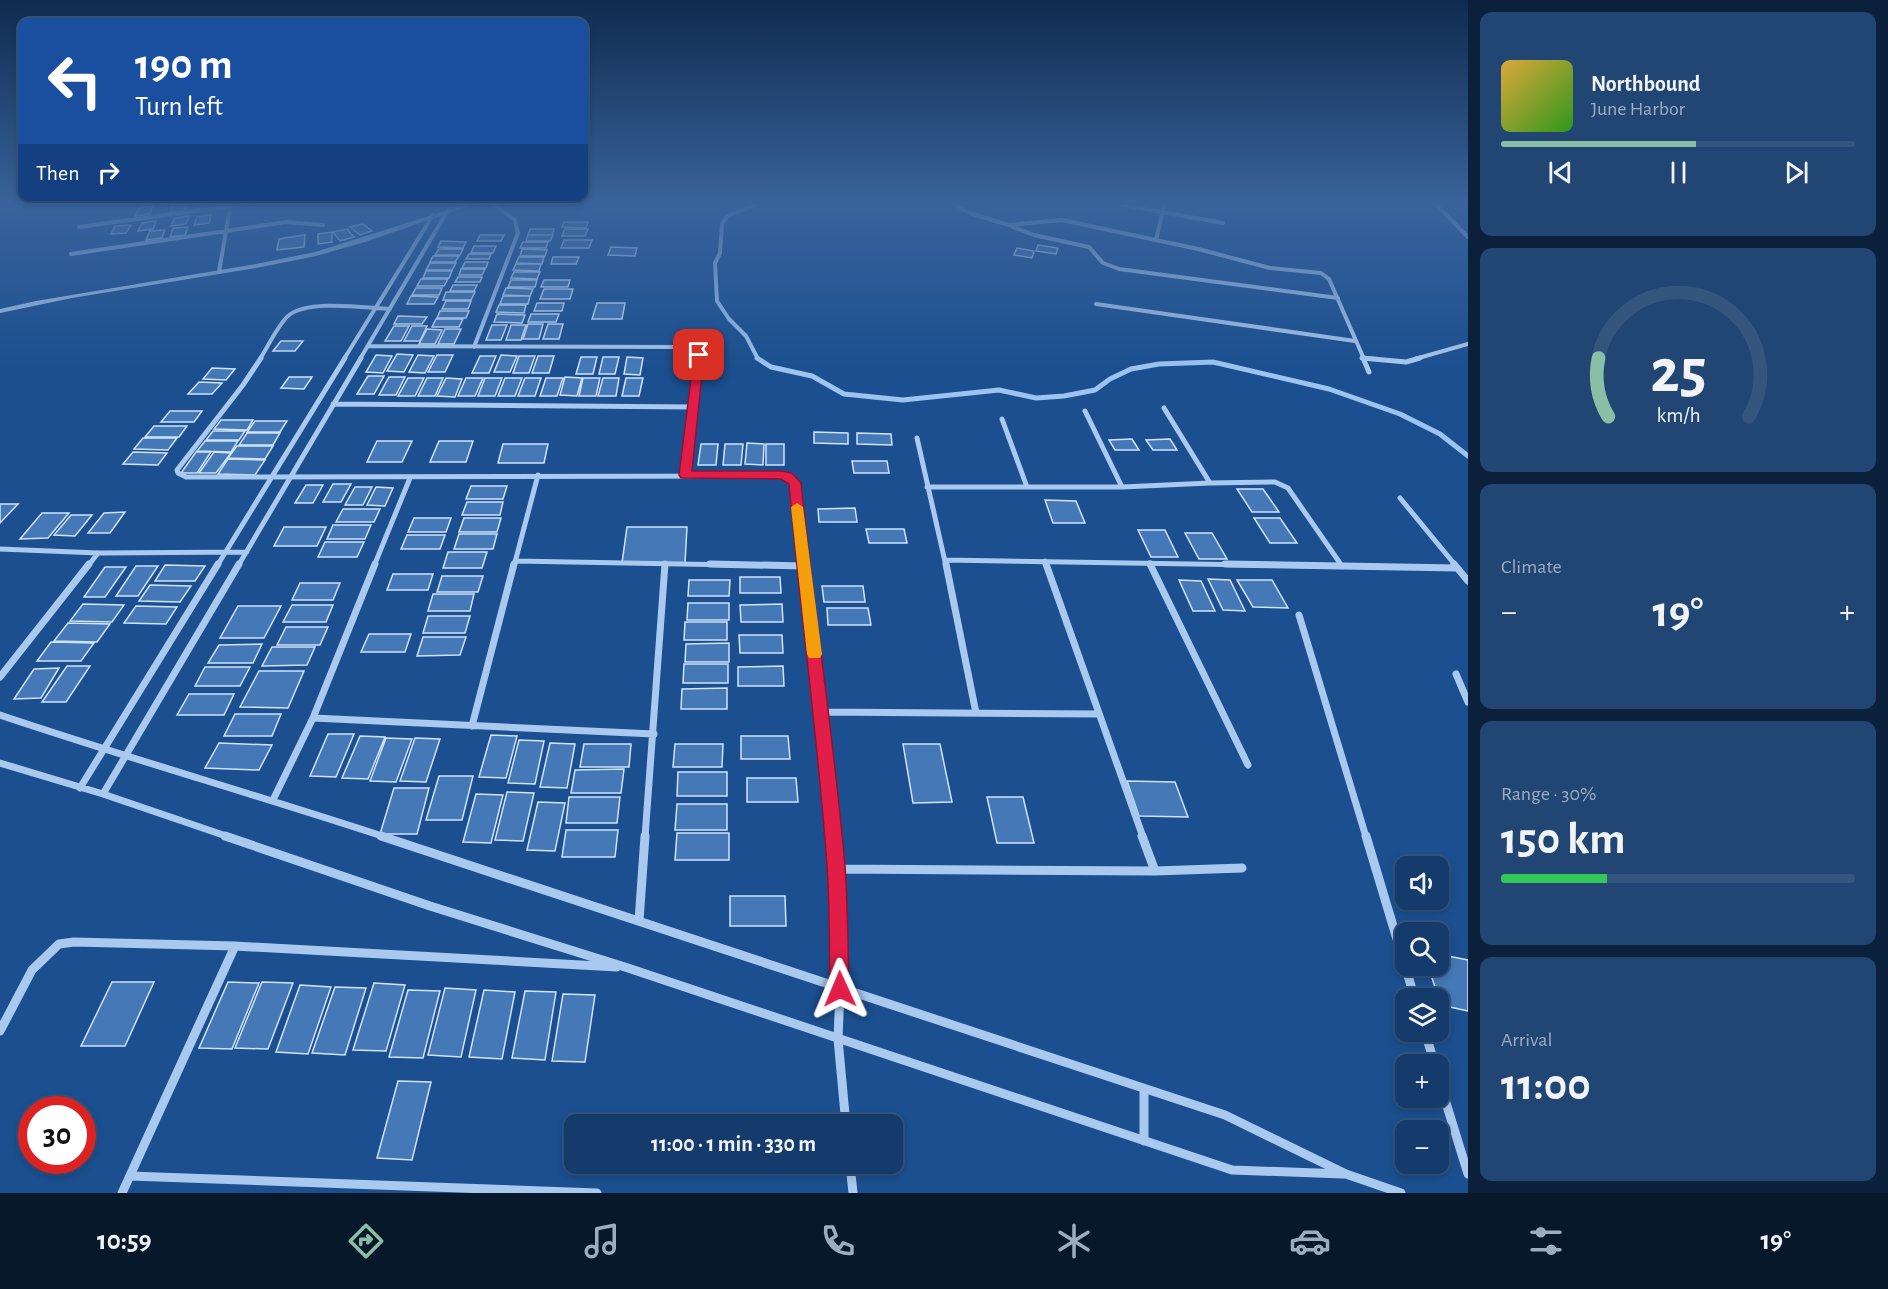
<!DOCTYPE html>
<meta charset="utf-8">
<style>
:root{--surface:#143b6b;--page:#214673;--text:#f1f3f6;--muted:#9dadc1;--line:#33557e;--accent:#8abfa5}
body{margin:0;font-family:"Alegreya Sans",sans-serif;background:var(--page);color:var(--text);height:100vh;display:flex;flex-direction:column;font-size:22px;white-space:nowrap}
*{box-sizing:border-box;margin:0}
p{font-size:20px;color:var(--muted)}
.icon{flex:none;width:33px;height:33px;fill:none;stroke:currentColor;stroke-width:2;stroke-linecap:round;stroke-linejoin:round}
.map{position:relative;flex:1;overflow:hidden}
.side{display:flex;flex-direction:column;gap:12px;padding:12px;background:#0b203b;width:420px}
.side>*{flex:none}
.hud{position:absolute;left:18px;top:18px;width:570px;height:183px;border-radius:12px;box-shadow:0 3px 9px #0003,0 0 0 2px var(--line);background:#1a4fa0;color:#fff;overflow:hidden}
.buttons{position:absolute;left:1395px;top:856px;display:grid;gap:12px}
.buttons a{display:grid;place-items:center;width:54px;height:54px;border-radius:12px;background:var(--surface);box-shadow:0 3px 9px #0003,0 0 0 2px var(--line);font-size:30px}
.speed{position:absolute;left:18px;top:1096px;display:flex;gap:12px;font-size:30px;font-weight:700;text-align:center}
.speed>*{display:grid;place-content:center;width:78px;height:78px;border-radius:50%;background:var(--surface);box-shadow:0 3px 9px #0003,0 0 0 2px var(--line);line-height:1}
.speed .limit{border:9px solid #d22;background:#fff;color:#111}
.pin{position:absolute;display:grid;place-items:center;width:51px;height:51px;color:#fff;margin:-26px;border-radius:12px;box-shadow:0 3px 9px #0006}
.me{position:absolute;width:66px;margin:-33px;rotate:359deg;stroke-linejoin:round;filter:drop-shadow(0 0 4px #0008)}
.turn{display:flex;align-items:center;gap:21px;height:126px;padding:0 18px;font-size:27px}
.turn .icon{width:78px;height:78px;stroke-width:2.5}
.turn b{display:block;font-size:42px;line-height:51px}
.then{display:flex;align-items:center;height:57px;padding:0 18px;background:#0003;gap:12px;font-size:22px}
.big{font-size:45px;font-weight:700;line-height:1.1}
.side .card{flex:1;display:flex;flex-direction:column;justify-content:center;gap:9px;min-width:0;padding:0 21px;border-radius:12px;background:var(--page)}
.side .dial{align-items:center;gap:0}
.dial svg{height:156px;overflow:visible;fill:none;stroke:var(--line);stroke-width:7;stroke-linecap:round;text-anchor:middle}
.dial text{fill:var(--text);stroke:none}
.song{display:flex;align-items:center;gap:18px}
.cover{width:72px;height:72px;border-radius:9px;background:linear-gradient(135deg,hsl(40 70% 55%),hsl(110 70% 35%))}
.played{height:6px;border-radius:3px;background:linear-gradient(90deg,var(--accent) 55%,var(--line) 55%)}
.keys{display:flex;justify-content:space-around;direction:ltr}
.heat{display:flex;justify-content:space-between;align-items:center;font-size:33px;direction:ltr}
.charge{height:9px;border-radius:4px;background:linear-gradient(90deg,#34c759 30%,var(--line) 0)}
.trip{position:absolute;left:564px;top:1114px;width:339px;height:60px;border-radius:12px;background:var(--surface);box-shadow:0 3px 9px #0003,0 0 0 2px var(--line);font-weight:700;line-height:60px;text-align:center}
.tabs{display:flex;height:96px;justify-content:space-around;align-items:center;background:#08182b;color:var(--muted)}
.tabs .icon{width:42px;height:42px}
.tabs .on{color:var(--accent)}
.tabs b{font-size:27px;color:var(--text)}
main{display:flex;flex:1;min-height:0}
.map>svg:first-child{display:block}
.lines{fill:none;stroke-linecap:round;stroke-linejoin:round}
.stream-far1{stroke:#9cc4f0;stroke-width:4}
.stream{stroke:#9cc4f0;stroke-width:5}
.building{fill:#4478b7;stroke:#cfe3fa;stroke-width:1.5}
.minor-far3{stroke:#a9c9ee;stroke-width:4}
.minor-far2{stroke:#a9c9ee;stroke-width:5}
.minor-far1{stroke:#a9c9ee;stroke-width:7}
.minor{stroke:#a9c9ee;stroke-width:9}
.tertiary{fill:#a9c9ee;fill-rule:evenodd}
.route{fill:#e11d48;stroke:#92132f;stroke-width:1.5}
.slow{fill:#f59e0b}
</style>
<main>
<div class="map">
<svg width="1468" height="1193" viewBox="0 0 1468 1193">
<rect width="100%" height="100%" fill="#1b4f8f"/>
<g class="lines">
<path class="stream-far1" d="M758,359l-12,-23 -17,-17 -12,-18 -2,-38 5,-10 2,-29 5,-8 36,-14"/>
<path class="stream" d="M757,358l14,9 41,9 32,18 59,6 96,-10 37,8 28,-2 31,-6 15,-11 21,-10 28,-5 54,-2 116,27 71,25 40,20 28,22"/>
</g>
<path class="building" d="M187,203l-3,8 -14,2 3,-8z
M153,206l-3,8 -15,2 4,-8z
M211,215l-2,8 -15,2 3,-8z
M189,216l-3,8 -15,2 4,-8z
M156,221l-3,8 -15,2 4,-8z
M564,222h24l-2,6 -24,-1z
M363,224l9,7 -12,4 -10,-8z
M131,225l-5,8 -15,1 4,-8z
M188,227l-3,8 -15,2 3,-9z
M347,229l7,8 -14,4 -7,-9z
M530,229h24l-2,6h-24z
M565,229h23l-3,7h-23z
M165,230l-3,8 -16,2 4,-9z
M332,232v10l-14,2v-10z
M305,235l-1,12 -27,3 2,-11z
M480,235h24l-3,6h-24z
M528,235h25l-3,6h-24z
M564,240h28l-3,8h-28z
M441,241l25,1 -3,6 -25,-1z
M523,242h25l-2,6h-26z
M1038,245l20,3 -2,6 -20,-3z
M474,246h22l-3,7h-22z
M611,247l26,1 -2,8 -27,-1z
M1017,248l17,3 -2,7 -18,-3z
M439,249h24l-3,6h-25z
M522,249l25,1 -2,6h-25z
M469,254h22l-2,5h-23z
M433,256h26l-4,6h-25z
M519,257h25l-2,7 -26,-1z
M553,257h26l-3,7h-25z
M465,262h23l-2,6h-24z
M430,263h26l-4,7h-26z
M516,264h25l-2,7 -26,-1z
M461,269h24l-3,6h-23z
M426,271h26l-3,7h-26z
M514,272h26l-3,7 -26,-1z
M458,277h24l-2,5h-25z
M421,279h27l-4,7h-27z
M511,280h26l-2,7h-27z
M544,280h26l-2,7h-27z
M453,285h24l-3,6h-24z
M416,288h26l-3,7h-27z
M506,288l27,1 -3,7 -27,-1z
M544,289h29l-3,10h-30z
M446,292h29l-4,8h-28z
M411,296l27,1 -4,7h-27z
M503,296h27l-2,8h-28z
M446,301h25l-3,8h-26z
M537,303h27l-2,8h-28z
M597,303h28l-3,16h-30z
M499,305h27l-2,8 -28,-1z
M440,311h29l-3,7h-29z
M497,314l28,1 -3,8 -28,-1z
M531,314h28l-3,8h-28z
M398,316l29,1 -5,7h-28z
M436,319h27l-4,8h-27z
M528,324h15l-4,15h-16z
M548,324h15l-4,15h-16z
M492,325h15l-6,15h-15z
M511,325h15l-5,15h-15z
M394,326h15l-8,15h-16z
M412,326h15l-7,15h-16z
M427,329l15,1 -7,14h-16z
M445,329h16l-7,15h-16z
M281,341h22l-8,10h-22z
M397,354l16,1 -9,17 -17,-1z
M376,355l16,1 -9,17 -17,-1z
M418,355l16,1 -9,17 -16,-1z
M437,355h16l-8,17h-17z
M501,355l16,1 -7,16h-16z
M480,356h16l-7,17h-17z
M519,356h16l-6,17h-16z
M538,356h16l-5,17h-17z
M581,357h16l-4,17h-17z
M603,357h16l-4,17h-16z
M627,357l16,1 -3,17 -16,-1z
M212,368l23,1 -9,11 -23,-1z
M368,376h16l-10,18h-17z
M289,377h23l-8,12 -23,-1z
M389,377h16l-9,18h-17z
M565,377l17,1 -5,18 -17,-1z
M408,378h16l-9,18h-17z
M427,378h16l-8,18h-17z
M446,378l16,1 -7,18 -18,-1z
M466,378h17l-8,18h-17z
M485,378h17l-7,18h-17z
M505,378h17l-7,18h-17z
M525,378h16l-6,18h-17z
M546,378h17l-6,18h-17z
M583,378h17l-4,18h-17z
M603,378h16l-3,18h-18z
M626,378h17l-4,18h-17z
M199,382l23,1 -10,11h-24z
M170,411h32l-8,11h-33z
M221,420h32l-6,10 -33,-1z
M255,421h32l-7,11h-33z
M154,426h33l-8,11h-34z
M213,431h32l-6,9h-33z
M814,432l34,1v11l-34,-1z
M247,433h33l-7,12h-34z
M857,433l34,1 1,11 -35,-1z
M143,438h34l-9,12 -34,-1z
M1132,439l7,11h-24l-6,-10z
M1170,439l7,11h-24l-7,-10z
M205,441h33l-7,11 -34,-1z
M377,441h35l-10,21h-35z
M439,441h34l-7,21h-36z
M747,443l17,1 -1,21 -18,-1z
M503,444h45l-4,19h-46z
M701,444h17l-2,21h-18z
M725,444h18l-2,21h-18z
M766,444h18v21h-18z
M237,446h36l-8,13 -37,-1z
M133,452l34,1 -9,12 -35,-1z
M196,452h15l-14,21h-16z
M214,452l17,1 -15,20h-17z
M228,459l37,1 -10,15 -37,-1z
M852,461h35l2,12h-35z
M333,484h18l-10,18h-18z
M306,485h17l-10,18h-18z
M471,486h36l-4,13h-37z
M355,487h17l-9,18h-18z
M376,487l17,1 -8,18 -18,-1z
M1237,489h26l16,23h-27z
M1045,500l31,1 9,22h-32z
M467,502h36l-3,13h-38z
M0,504h18l-18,19z
M855,508l2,14h-38l-1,-13z
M343,509h37l-6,13h-38z
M125,512l-15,21h-22l16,-20z
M42,513h27l-21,25 -28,1z
M71,515h21l-17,21 -21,-1z
M414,518h37l-5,14h-38z
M464,518h37l-4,14h-38z
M1254,518h26l17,25h-27z
M333,525h38l-6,14h-38z
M284,527h42l-9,19h-43z
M627,527h60l-2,36h-63z
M866,529h38l3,14h-38z
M1138,530h27l13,27h-27z
M1185,533h27l15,26h-28z
M459,534h38l-4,15h-39z
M407,535h38l-5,14h-39z
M325,542h39l-7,15h-39z
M448,552h39l-5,16h-39z
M165,565l40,1 -10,15h-40z
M136,566h22l-20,30h-22z
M105,567h21l-21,30h-21z
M393,574h40l-5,16h-41z
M442,576h41l-5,16h-41z
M740,577h40l1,16h-41z
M1208,579l22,1 15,31 -22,-1z
M689,580h41l-1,16h-41z
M1179,580l22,1 14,30h-22z
M1237,580h35l16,28 -35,-1z
M300,583h40l-7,17h-41z
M150,585l41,1 -11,16 -41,-1z
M822,586h41l2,16h-41z
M433,594h41l-4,17h-42z
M688,603h41v17h-42z
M83,604l41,1 -12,17 -42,-1z
M782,604l1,18h-42l-1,-17z
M292,605h41l-7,17h-43z
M136,606l41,1 -11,17 -42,-1z
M238,606h43l-17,32h-44z
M827,608h41l3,17h-43z
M428,616h42l-5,17h-42z
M685,622h42v18h-43z
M68,623l42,1 -13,18 -43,-1z
M286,627h42l-8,18h-43z
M369,634h42l-6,18h-44z
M739,635h43l1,18h-43z
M423,637h43l-6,18 -43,1z
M51,642l43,1 -13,18h-44z
M729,643v19h-44l1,-18z
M262,644l-9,19h-45l11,-18z
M272,647h43l-8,18 -45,1z
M684,664h44v19h-45z
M67,666h23l-24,36h-24z
M783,666l1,20h-46v-19z
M205,667h45l-10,19h-45z
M59,668l-18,30 -27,1 20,-30z
M259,671h45l-16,37 -48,-1z
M727,688v21h-46l1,-20z
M189,694h45l-10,21h-47z
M235,714h46l-9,22h-48z
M328,734h26l-18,43 -26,-1z
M491,735l26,1 -11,42 -27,-1z
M360,736l25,1 -17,42 -26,-1z
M741,736h47l2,23h-49z
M386,738l26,1 -16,43 -26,-1z
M415,738l25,1 -14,43 -26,-1z
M519,740l25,1 -9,43 -27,-1z
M219,743l53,2 -13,25 -54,-2z
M550,743l25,1 -8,44 -27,-1z
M584,744h47l-2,23h-49z
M675,744h48l-1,23h-49z
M903,744h37l12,58 -39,1z
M624,769l-3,24h-50l4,-23z
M678,772h49v24h-50z
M439,776h34l-11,44h-36z
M747,778h49l2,24h-51z
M1127,781l48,1 13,35 -49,-1z
M394,788h35l-12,46h-37z
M507,792l27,1 -11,48 -28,-1z
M476,794l27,1 -12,48 -28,-1z
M569,797h51l-3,26h-51z
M987,797h36l11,46h-37z
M538,802l27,1 -10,48 -28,-1z
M677,804h50v26h-52z
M566,830h52l-3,27h-53z
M677,833h52v27h-54z
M730,896h55l1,30h-56z
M1438,954l30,6v51l-27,-6 -13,-39h10z
M112,982h42l-29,64h-44z
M228,982l31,1 -27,66 -33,-1z
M262,982l31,1 -25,66 -33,-1z
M374,983l31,2 -19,66 -33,-1z
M300,985l31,2 -23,67 -32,-2z
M335,987l31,1 -21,67 -33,-2z
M445,988l31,2 -15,67 -33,-2z
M408,990l32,1 -17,67 -34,-1z
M484,990l31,2 -13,67 -33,-2z
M525,991l31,1 -11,68 -33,-2z
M563,994l32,1 -10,67 -33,-1z
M398,1081l33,1 -19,78 -35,-2z"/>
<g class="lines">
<path class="minor-far3" d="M950,202l22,12 37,11 53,-5 136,29 72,19 51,5 8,6 35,80
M1106,202l117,21
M1434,202l34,35
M79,227l152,-21
M1013,227l21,8 55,12 14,16 16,6 219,29
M1156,240l9,-38
M71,254l215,-32 37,3
M219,272l12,-70
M1096,304l259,37
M368,346l319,1 9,4 2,8
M474,347l44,-114 -3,-13 -24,-18
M1362,358l16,1
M260,359c7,-11 18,-34 28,-43 19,-17 78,-8 102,-7
M344,359l89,-144
M360,359l88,-149
M1415,359l53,-15"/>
<path class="minor-far2" d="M261,358l-18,27 -66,85 1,3 8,4 602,-1 7,7 8,83
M1362,358l44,4 14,-4
M1363,358l6,14
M333,404l361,3
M1085,411l37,76
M1002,419l25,68
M917,438l29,128
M685,475l14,-117
M1210,483l65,-1 13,6 54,78
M927,487h195l88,-4 -46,-75
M1400,498l56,68
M0,549l98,4 149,-1
M945,560l376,6
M515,561l281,5
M1045,561l2,5
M1149,563l1,3
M88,566l10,-13
M217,566l128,-208
M238,566l123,-208
M374,566l36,-88
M514,566l24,-91"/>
<path class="minor-far1" d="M710,564l93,2
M803,564l19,148 11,125
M946,564l30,149
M1046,564l97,273
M1150,564l98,201
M1225,564l232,4
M1454,564l14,17
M1299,615l67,222
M1456,674l12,28
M0,677l89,-113
M822,712l277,2
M0,715c128,43 257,80 385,122
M313,718l341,16
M472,726l42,-162
M0,763l103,31 126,43
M80,788l138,-224
M103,794l136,-230
M273,800l40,-82 62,-154
M645,837l20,-273"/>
<path class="minor" d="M225,836l205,70 198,62 604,202 111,4
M381,836l844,279 121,59 55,19
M833,836l7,153 -2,50 8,86
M1366,836l49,163
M836,869l319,2 -13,-35
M1155,871l87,-3
M639,921l6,-85
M0,1031l32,-61 27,-26 15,-2 161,4 382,21
M1425,1032l10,33
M1438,1077l30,97
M1144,1089v52
M850,1164l3,29
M130,1176l467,17
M122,1193l113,-247"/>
<path class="tertiary" d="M473,202h8l-116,40 -49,14 -60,12 -184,30 -72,15v-4l36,-8 220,-37 59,-12z"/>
</g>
<linearGradient id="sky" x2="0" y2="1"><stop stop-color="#0f2b4f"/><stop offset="0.55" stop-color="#39639b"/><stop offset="1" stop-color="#39639b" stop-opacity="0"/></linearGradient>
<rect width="1468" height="369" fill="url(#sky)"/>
<path class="route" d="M699,352l5,3 -12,116h89l11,2 9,10c13,128 33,255 44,383 3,41 3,82 4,123l-3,7 -6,3 -7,-3 -3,-7c-1,-41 0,-83 -3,-123 -9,-128 -27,-255 -38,-382l-8,-5 -100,-1 -2,-3 15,-120z"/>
<path class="slow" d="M797,503l6,4 19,147 -2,4h-11l-2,-4 -16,-147z"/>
</svg>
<div class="buttons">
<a><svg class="icon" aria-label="sound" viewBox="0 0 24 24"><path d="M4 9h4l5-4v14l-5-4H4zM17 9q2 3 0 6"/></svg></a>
<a><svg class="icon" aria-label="search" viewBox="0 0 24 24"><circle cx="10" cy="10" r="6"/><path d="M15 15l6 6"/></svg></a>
<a><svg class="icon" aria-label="layers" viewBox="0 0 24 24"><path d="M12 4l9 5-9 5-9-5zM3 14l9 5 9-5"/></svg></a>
<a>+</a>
<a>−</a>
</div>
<div class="speed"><div class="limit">30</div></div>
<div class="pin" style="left:699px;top:355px;background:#d93025"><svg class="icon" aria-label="arrive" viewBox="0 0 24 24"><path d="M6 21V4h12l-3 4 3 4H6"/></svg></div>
<svg class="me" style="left:840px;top:989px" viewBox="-20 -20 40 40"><path d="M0-17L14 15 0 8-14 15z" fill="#e11d48" stroke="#fff" stroke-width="4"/></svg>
<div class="trip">11:00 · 1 min · 330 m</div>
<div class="hud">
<div class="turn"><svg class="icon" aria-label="left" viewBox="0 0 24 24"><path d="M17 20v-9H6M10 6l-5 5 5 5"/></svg><div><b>190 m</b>Turn left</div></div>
<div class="then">Then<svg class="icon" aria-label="right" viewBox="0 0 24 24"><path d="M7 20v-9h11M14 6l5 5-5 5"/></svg></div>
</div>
</div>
<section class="side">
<div class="card">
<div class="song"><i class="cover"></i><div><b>Northbound</b><p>June Harbor</p></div></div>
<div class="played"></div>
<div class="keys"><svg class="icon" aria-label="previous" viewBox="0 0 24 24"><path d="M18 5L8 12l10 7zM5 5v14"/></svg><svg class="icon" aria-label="pause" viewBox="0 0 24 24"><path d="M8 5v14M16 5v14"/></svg><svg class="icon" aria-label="next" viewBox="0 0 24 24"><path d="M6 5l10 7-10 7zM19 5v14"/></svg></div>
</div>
<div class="card dial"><svg viewBox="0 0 100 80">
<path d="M14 69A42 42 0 1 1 86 69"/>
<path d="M14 69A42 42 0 0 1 9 39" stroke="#8abfa5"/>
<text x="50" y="56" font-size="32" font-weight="700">25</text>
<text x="50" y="72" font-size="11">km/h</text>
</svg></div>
<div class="card"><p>Climate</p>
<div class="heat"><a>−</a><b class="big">19°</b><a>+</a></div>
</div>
<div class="card"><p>Range · 30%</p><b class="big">150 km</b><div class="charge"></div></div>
<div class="card"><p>Arrival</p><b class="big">11:00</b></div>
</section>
</main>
<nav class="tabs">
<b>10:59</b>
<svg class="icon on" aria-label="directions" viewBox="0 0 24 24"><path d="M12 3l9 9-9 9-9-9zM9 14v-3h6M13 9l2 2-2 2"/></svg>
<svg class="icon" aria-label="music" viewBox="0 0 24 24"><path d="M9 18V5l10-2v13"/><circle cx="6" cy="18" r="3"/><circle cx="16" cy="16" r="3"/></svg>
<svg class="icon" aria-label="phone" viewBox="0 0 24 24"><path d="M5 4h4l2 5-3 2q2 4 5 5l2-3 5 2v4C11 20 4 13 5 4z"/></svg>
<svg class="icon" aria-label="climate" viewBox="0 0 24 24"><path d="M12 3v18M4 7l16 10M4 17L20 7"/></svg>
<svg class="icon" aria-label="car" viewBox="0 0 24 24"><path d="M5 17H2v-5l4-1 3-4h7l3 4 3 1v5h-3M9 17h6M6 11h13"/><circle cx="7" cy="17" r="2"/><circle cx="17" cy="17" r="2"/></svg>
<svg class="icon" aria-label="filters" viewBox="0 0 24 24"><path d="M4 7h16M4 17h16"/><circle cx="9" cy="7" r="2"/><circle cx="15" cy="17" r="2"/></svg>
<b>19°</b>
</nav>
